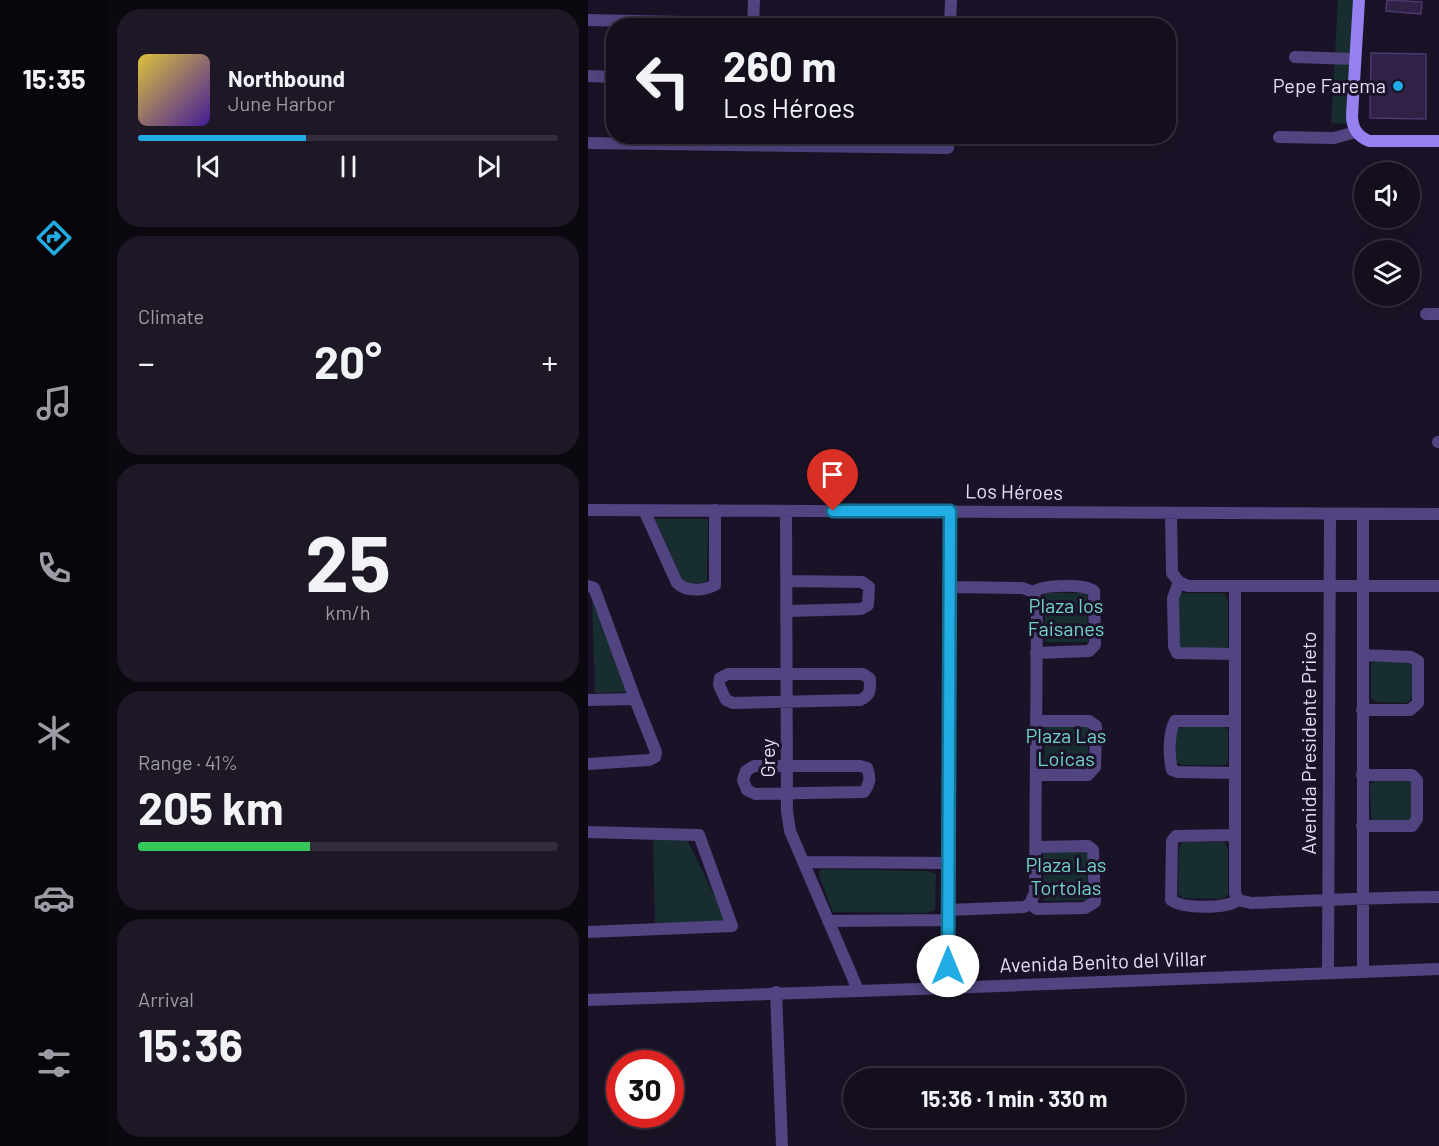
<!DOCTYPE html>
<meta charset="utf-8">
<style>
:root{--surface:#140e1d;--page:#1d1726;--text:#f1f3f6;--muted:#9d9ca4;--line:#332e3b;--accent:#21ade3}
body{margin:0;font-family:Barlow,sans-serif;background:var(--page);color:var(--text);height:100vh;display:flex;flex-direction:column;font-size:22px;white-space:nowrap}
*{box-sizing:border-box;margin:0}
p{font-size:20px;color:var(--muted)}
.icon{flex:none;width:33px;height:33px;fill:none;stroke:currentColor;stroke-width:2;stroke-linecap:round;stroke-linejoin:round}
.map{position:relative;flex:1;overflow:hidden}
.details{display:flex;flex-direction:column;gap:9px;padding:9px;background:#0b0810;width:480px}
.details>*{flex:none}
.hud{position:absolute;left:18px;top:18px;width:570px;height:126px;border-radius:24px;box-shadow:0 6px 24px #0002,0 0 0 2px var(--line);background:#140e1d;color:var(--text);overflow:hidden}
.buttons{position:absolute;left:766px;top:162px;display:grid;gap:12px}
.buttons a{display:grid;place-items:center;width:66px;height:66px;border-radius:50%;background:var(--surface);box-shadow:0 6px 24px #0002,0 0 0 2px var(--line);font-size:30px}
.speed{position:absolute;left:18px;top:1050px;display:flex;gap:12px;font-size:30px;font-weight:700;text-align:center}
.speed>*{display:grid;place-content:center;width:78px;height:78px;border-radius:50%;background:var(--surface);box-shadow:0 6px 24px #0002,0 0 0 2px var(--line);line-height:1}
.speed .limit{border:9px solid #d22;background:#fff;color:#111}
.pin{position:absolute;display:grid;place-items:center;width:51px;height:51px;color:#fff;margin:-62px -26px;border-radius:50% 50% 50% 0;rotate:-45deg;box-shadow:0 0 6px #0007}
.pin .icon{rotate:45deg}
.me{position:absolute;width:66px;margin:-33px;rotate:0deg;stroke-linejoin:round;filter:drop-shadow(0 0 4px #0008)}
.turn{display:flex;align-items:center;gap:21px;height:126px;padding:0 18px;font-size:27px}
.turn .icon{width:78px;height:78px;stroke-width:2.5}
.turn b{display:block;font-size:42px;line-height:51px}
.big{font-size:45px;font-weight:700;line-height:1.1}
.details .tile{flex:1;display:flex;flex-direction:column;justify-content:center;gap:9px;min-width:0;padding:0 21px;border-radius:24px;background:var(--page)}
.details .dial{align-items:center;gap:0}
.dial b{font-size:78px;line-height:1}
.song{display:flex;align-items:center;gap:18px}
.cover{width:72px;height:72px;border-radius:9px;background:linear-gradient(135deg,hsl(50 70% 55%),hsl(260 70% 35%))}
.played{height:6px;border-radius:3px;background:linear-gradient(90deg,var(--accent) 40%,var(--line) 40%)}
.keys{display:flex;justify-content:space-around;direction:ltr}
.heat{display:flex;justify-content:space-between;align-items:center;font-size:33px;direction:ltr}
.charge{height:9px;border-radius:4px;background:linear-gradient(90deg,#34c759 41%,var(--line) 0)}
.trip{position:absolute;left:255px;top:1068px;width:342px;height:60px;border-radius:30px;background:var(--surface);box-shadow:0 6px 24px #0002,0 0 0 2px var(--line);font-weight:700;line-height:60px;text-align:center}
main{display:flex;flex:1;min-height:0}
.menu{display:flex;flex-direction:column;width:108px;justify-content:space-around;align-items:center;background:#08060c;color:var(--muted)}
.menu .icon{width:42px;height:42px}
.menu .active{color:var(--accent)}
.menu b{font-size:27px;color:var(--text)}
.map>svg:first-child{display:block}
.green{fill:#172d30}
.building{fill:#2f2246;stroke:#4c376f;stroke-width:1.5}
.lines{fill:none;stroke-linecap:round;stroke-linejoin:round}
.minor{stroke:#514480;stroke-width:12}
.tertiary{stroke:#514480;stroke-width:12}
.secondary{stroke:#9780ef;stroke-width:12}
.route-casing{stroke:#157094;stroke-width:15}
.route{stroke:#21ade3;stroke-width:10}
.poi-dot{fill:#21ade3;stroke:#1a1327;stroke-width:2}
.labels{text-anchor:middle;stroke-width:6;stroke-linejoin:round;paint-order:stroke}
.poi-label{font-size:20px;fill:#e6ddfb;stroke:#1a1327;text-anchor:end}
.street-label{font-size:20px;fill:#e6ddfb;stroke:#1a1327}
.park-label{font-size:20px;fill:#71d3cc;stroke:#1a1327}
</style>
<main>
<nav class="menu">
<b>15:35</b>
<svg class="icon active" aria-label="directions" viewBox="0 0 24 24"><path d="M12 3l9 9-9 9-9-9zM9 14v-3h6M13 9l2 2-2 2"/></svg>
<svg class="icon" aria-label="music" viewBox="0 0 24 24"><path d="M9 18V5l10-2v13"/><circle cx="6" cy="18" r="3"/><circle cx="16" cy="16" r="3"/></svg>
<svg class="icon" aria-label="phone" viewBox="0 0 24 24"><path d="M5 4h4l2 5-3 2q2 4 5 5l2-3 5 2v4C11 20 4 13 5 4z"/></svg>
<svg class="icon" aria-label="climate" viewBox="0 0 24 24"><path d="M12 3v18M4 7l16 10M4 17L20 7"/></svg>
<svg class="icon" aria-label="car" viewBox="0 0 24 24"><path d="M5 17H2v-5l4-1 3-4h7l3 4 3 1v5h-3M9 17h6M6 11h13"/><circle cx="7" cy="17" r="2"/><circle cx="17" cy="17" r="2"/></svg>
<svg class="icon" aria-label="filters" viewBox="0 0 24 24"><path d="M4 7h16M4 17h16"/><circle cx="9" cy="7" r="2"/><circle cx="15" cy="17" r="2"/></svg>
</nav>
<section class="details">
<div class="tile">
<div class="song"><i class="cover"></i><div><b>Northbound</b><p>June Harbor</p></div></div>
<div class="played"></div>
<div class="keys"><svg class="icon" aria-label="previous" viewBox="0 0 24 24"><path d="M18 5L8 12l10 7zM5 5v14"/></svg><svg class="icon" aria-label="pause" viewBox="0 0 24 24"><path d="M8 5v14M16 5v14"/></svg><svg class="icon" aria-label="next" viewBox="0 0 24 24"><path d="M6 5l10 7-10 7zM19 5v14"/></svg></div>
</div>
<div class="tile"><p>Climate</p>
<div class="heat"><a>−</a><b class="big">20°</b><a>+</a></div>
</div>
<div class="tile dial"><b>25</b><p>km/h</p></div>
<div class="tile"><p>Range · 41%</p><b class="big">205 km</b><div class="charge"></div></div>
<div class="tile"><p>Arrival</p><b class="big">15:36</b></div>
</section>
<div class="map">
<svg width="851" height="1146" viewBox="0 0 851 1146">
<rect width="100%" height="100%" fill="#1a1327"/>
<path class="green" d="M750,0h16l-7,124 -16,-1z
M67,519h53l-1,62c-6,3 -18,4 -24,0z
M456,593h43l1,49h-43z
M593,593h43l4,7v46l-6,5 -40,-1 -4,-4 1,-48z
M4,601l36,91 -33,1z
M820,660l5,6v31l-6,6 -31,-1 -5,-4v-34l4,-3z
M596,726h39l5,4v32l-3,3h-43l-6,-3v-32z
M457,727h43v42h-44z
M820,780l5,5v31l-6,6 -31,1 -5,-5 -1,-34 5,-3z
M98,837l42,87 -73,2 -2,-88z
M594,842h42l4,7v46l-6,4 -39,-1 -5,-4 1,-47z
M455,852h44l1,48 -44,1z
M234,869l105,2 9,3 -1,36 -9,3 -93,-1 -15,-39z"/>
<path class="building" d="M799,0l35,2 -1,12 -35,-3z
M783,53l55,1v65l-56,-1z"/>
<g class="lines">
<path class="minor" d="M0,20l284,6
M165,26l1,-26
M362,26l1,-26
M707,57l60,2
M0,76l26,1
M691,137l55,1 22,-6
M0,143l360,5v-12
M838,314h13
M850,442h1
M0,510l851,4
M56,510l33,73c10,9 26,8 38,2v-75
M198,511l1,300 3,20 68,159
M583,513l1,60 7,9 9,4h251
M199,581l75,1 7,5 -1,18 -7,4 -74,2
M591,582l-6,16 1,48 3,7 58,1
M0,586l6,2 2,5 39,106
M647,587v306l3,7
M445,592c11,-8 50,-8 61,-1l1,54 -6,6 -53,2
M140,674h135l7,5c0,11 1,16 -10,21l-127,3 -7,-3 -7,-15 1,-7z
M0,700l47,-1 21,53 -1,5 -6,3 -61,4
M774,710h48l8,-7v-42l-7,-4 -48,-2
M166,766h106l7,2c4,10 3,15 -3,24l-109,2 -8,-4 -4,-10 3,-9z
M647,773l-57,-1 -6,-2c-3,-13 -4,-36 3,-49h60
M448,775h52l7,-8 1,-41 -7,-5h-53
M774,826h50l5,-7v-39l-5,-5h-50
M0,832l111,3 33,91 -144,6
M647,835l-59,1 -4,5 -1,59c12,9 56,9 67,0l13,3c62,-2 125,-6 188,-6
M215,862l145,1
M442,904l7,5 48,-1 10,-6 -2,-52 -5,-4 -52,1
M360,910l76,-3 6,-3 5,-12 2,-289 -4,-11 -10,-4 -73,-1
M240,921l120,-1
M740,972l2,-458
M775,972v-458
M360,988l2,-477
M188,992l6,154"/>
<path class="tertiary" d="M0,1000l360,-12 491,-19"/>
<path class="secondary" d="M771,0l-7,115c0,13 5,21 17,26h70"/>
</g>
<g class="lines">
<g class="route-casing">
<path id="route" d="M245,511h117l-2,455"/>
</g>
<use href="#route" class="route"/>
</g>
<circle class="poi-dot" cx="810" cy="86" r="6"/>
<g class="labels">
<g class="poi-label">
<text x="798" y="93">Pepe Farema</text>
</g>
<g class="street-label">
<text transform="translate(426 492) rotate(1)" y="7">Los Héroes</text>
<text transform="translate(721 743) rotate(-90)" y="7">Avenida Presidente Prieto</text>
<text transform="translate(180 758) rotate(-90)" y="7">Grey</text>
<text transform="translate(515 962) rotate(-2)" y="7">Avenida Benito del Villar</text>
</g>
<g class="park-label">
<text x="478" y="613">Plaza los<tspan x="478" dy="23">Faisanes</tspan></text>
<text x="478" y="743">Plaza Las<tspan x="478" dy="23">Loicas</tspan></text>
<text x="478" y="872">Plaza Las<tspan x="478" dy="23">Tortolas</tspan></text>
</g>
</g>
</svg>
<div class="buttons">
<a><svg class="icon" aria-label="sound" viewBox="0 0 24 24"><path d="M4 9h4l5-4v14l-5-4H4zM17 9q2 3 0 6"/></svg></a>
<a><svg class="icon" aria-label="layers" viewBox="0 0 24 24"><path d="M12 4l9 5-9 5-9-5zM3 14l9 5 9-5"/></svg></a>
</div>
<div class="speed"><div class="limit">30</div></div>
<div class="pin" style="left:245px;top:511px;background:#d93025"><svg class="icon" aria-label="arrive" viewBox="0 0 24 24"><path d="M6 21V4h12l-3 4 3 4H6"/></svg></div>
<svg class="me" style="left:360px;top:966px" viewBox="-20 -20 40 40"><circle r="19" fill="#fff"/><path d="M0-13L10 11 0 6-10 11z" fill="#21ade3"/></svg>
<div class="trip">15:36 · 1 min · 330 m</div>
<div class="hud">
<div class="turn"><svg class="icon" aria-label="left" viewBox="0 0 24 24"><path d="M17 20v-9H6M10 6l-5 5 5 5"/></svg><div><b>260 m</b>Los Héroes</div></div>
</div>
</div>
</main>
